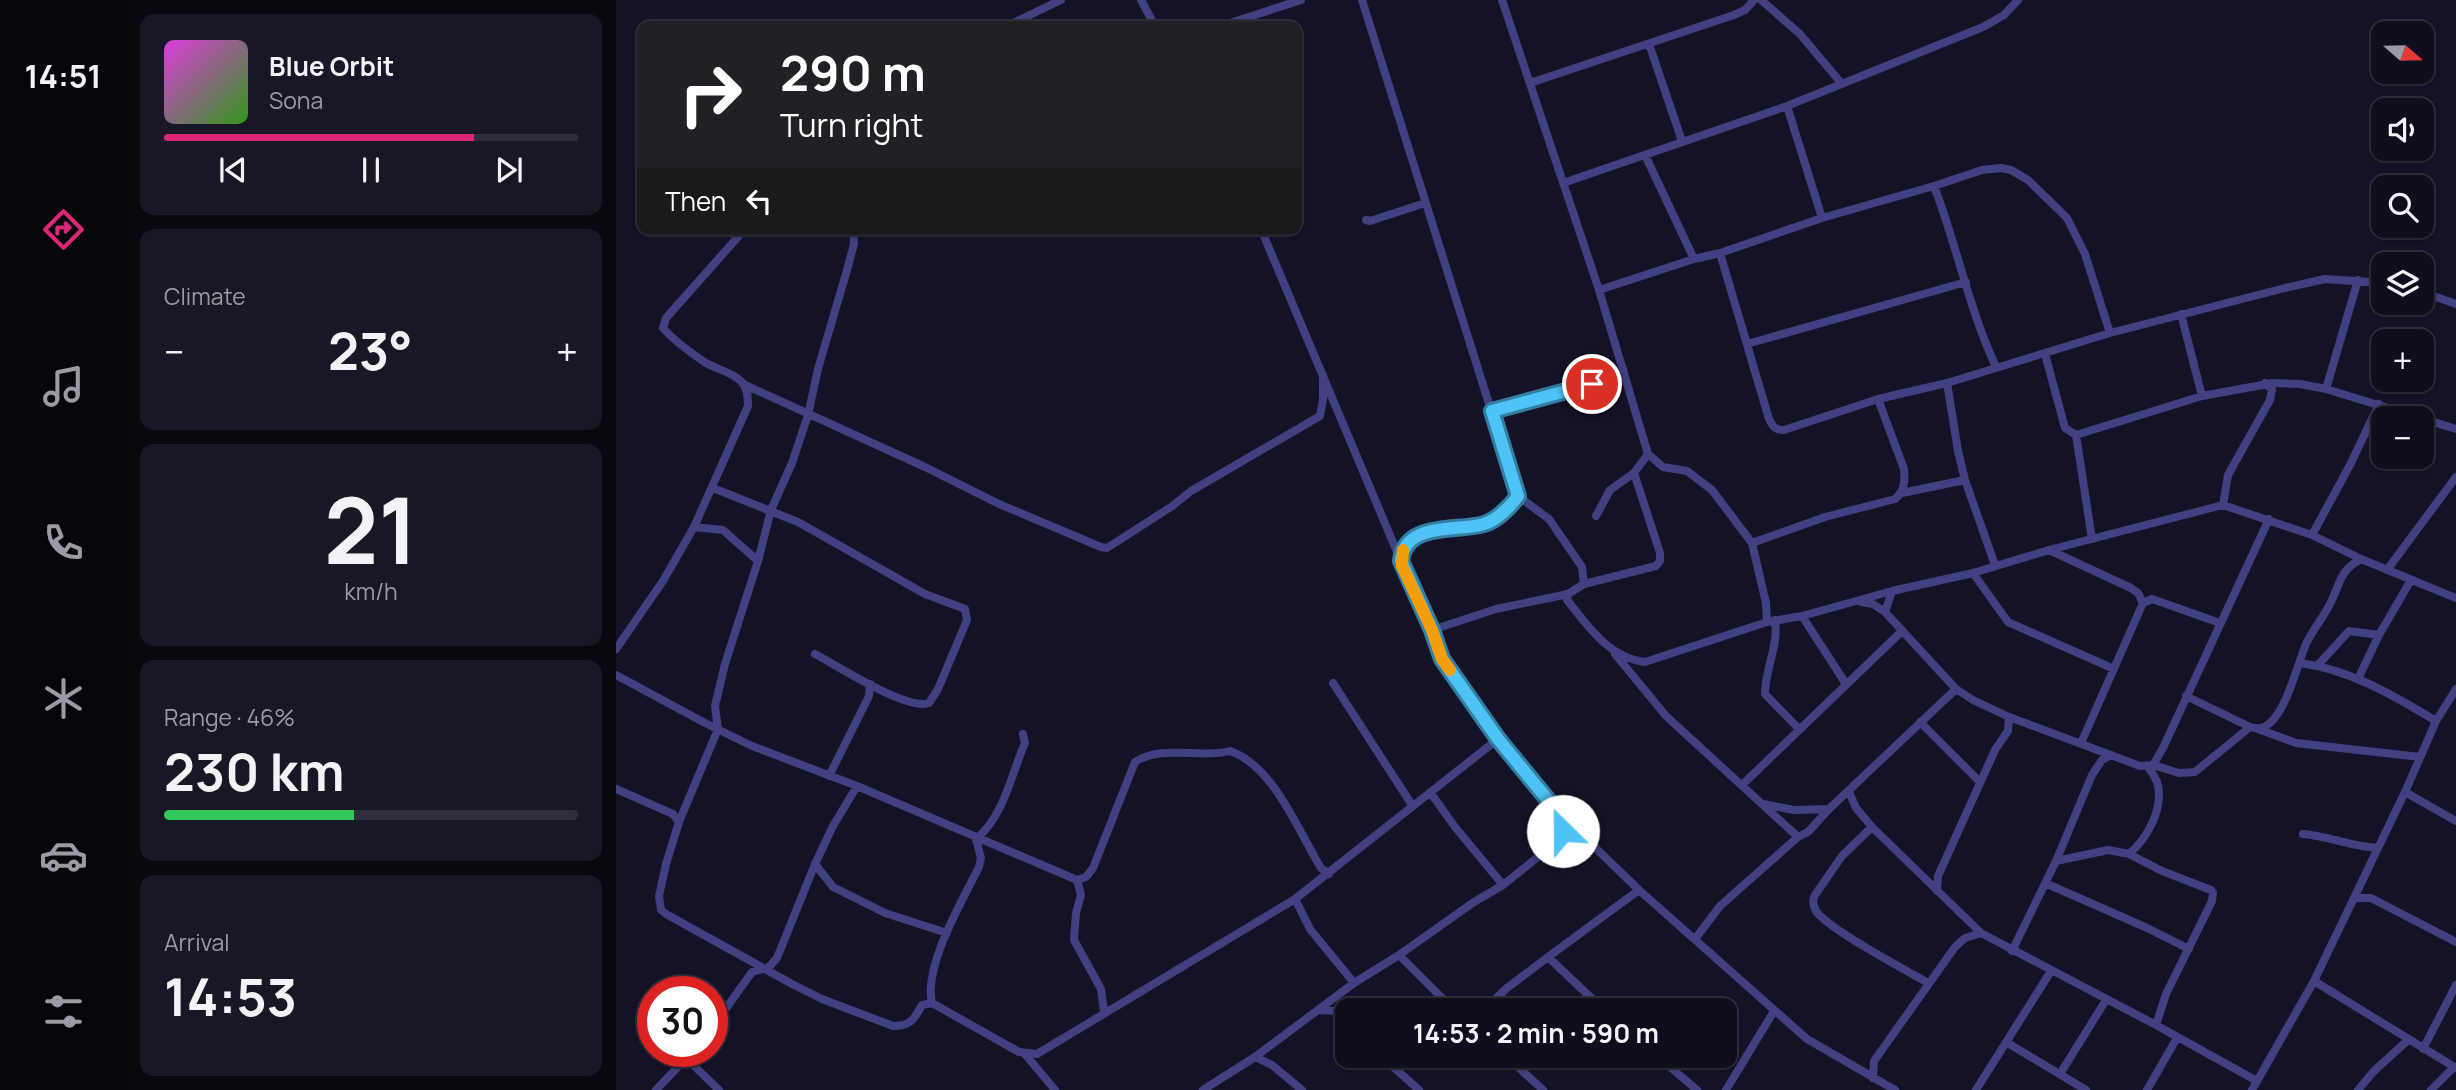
<!DOCTYPE html>
<meta charset="utf-8">
<style>
:root{--surface:#0f0e1c;--page:#181725;--text:#f1f3f6;--muted:#9b9ca3;--line:#2f2e3b;--accent:#db2777}
body{margin:0;font-family:Manrope,sans-serif;background:var(--page);color:var(--text);height:100vh;display:flex;flex-direction:column;font-size:26px;white-space:nowrap}
*{box-sizing:border-box;margin:0}
p{font-size:23px;color:var(--muted)}
.icon{flex:none;width:38px;height:38px;fill:none;stroke:currentColor;stroke-width:2;stroke-linecap:round;stroke-linejoin:round}
.map{position:relative;flex:1;overflow:hidden}
.sheet{display:flex;flex-direction:column;gap:14px;padding:14px;background:#08080f;width:490px}
.sheet>*{flex:none}
.hud{position:absolute;left:21px;top:21px;width:665px;height:214px;border-radius:14px;box-shadow:0 2px 5px #0004,0 0 0 2px var(--line);background:#202124;color:#fff;overflow:hidden}
.needle{width:46px;rotate:110deg}
.buttons{position:absolute;left:1755px;top:21px;display:grid;gap:14px}
.buttons a{display:grid;place-items:center;width:63px;height:63px;border-radius:14px;background:var(--surface);box-shadow:0 2px 5px #0004,0 0 0 2px var(--line);font-size:35px}
.speed{position:absolute;left:21px;top:976px;display:flex;gap:14px;font-size:35px;font-weight:700;text-align:center}
.speed>*{display:grid;place-content:center;width:91px;height:91px;border-radius:50%;background:var(--surface);box-shadow:0 2px 5px #0004,0 0 0 2px var(--line);line-height:1}
.speed .limit{border:10px solid #d22;background:#fff;color:#111}
.pin{position:absolute;display:grid;place-items:center;width:60px;height:60px;color:#fff;margin:-30px;border:4px solid #fff;border-radius:50%;box-shadow:0 2px 7px #0007}
.me{position:absolute;width:77px;margin:-38px;rotate:337deg;stroke-linejoin:round;filter:drop-shadow(0 0 5px #0008)}
.turn{display:flex;align-items:center;gap:24px;height:147px;padding:0 28px;font-size:32px}
.turn .icon{width:91px;height:91px;stroke-width:2.5}
.turn b{display:block;font-size:49px;line-height:60px}
.then{display:flex;align-items:center;height:66px;padding:0 28px;background:#0003;gap:14px;font-size:26px}
.big{font-size:52px;font-weight:700;line-height:1.1}
.sheet .widget{flex:1;display:flex;flex-direction:column;justify-content:center;gap:10px;min-width:0;padding:0 24px;border-radius:14px;background:var(--page)}
.sheet .dial{align-items:center;gap:0}
.dial b{font-size:91px;line-height:1}
.song{display:flex;align-items:center;gap:21px}
.cover{width:84px;height:84px;border-radius:10px;background:linear-gradient(135deg,hsl(300 70% 55%),hsl(110 70% 35%))}
.played{height:7px;border-radius:4px;background:linear-gradient(90deg,var(--accent) 75%,var(--line) 75%)}
.keys{display:flex;justify-content:space-around;direction:ltr}
.heat{display:flex;justify-content:space-between;align-items:center;font-size:38px;direction:ltr}
.charge{height:10px;border-radius:5px;background:linear-gradient(90deg,#34c759 46%,var(--line) 0)}
.trip{position:absolute;left:719px;top:998px;width:402px;height:70px;border-radius:14px;background:var(--surface);box-shadow:0 2px 5px #0004,0 0 0 2px var(--line);font-weight:700;line-height:70px;text-align:center}
main{display:flex;flex:1;min-height:0}
.tab-bar{display:flex;flex-direction:column;width:126px;justify-content:space-around;align-items:center;background:#06060b;color:var(--muted)}
.tab-bar .icon{width:49px;height:49px}
.tab-bar .active{color:var(--accent)}
.tab-bar b{font-size:32px;color:var(--text)}
.map>svg:first-child{display:block}
.lines{fill:none;stroke-linecap:round;stroke-linejoin:round}
.street{stroke:#414181;stroke-width:8}
.route-casing{stroke:#337fa1;stroke-width:18}
.route{stroke:#4fc3f7;stroke-width:12}
.slow{stroke:#f59e0b;stroke-width:12}
</style>
<main>
<nav class="tab-bar">
<b>14:51</b>
<svg class="icon active" aria-label="directions" viewBox="0 0 24 24"><path d="M12 3l9 9-9 9-9-9zM9 14v-3h6M13 9l2 2-2 2"/></svg>
<svg class="icon" aria-label="music" viewBox="0 0 24 24"><path d="M9 18V5l10-2v13"/><circle cx="6" cy="18" r="3"/><circle cx="16" cy="16" r="3"/></svg>
<svg class="icon" aria-label="phone" viewBox="0 0 24 24"><path d="M5 4h4l2 5-3 2q2 4 5 5l2-3 5 2v4C11 20 4 13 5 4z"/></svg>
<svg class="icon" aria-label="climate" viewBox="0 0 24 24"><path d="M12 3v18M4 7l16 10M4 17L20 7"/></svg>
<svg class="icon" aria-label="car" viewBox="0 0 24 24"><path d="M5 17H2v-5l4-1 3-4h7l3 4 3 1v5h-3M9 17h6M6 11h13"/><circle cx="7" cy="17" r="2"/><circle cx="17" cy="17" r="2"/></svg>
<svg class="icon" aria-label="filters" viewBox="0 0 24 24"><path d="M4 7h16M4 17h16"/><circle cx="9" cy="7" r="2"/><circle cx="15" cy="17" r="2"/></svg>
</nav>
<section class="sheet">
<div class="widget">
<div class="song"><i class="cover"></i><div><b>Blue Orbit</b><p>Sona</p></div></div>
<div class="played"></div>
<div class="keys"><svg class="icon" aria-label="previous" viewBox="0 0 24 24"><path d="M18 5L8 12l10 7zM5 5v14"/></svg><svg class="icon" aria-label="pause" viewBox="0 0 24 24"><path d="M8 5v14M16 5v14"/></svg><svg class="icon" aria-label="next" viewBox="0 0 24 24"><path d="M6 5l10 7-10 7zM19 5v14"/></svg></div>
</div>
<div class="widget"><p>Climate</p>
<div class="heat"><a>−</a><b class="big">23°</b><a>+</a></div>
</div>
<div class="widget dial"><b>21</b><p>km/h</p></div>
<div class="widget"><p>Range · 46%</p><b class="big">230 km</b><div class="charge"></div></div>
<div class="widget"><p>Arrival</p><b class="big">14:53</b></div>
</section>
<div class="map">
<svg width="1840" height="1090" viewBox="0 0 1840 1090">
<rect width="100%" height="100%" fill="#141226"/>
<g class="lines">
<path class="street" d="M525,0l14,26
M746,0l156,496 31,23 33,48 2,17
M886,0l97,290 49,164 15,13 24,4 25,19 40,53 14,60 1,19
M1145,0l39,34 42,50
M391,26l54,-26
M605,26l80,-26
M1033,44l33,97
M914,83l204,-68 11,-5 9,-10
M1171,106l35,112
M1029,155l49,104
M947,183l224,-77 196,-79 21,-12 14,-15
M1318,186c23,60 35,123 62,181
M750,220l4,1 55,-18
M237,229l1,15 -7,26 -29,99 -10,46 -16,48 -21,47 -13,51 -33,103 -10,42 3,23 -39,93 -13,42 -7,32 2,14 5,4 126,70 30,15 71,27c17,0 21,-6 29,-21l10,-2 87,49 18,2 258,-155 203,-160
M645,229l139,330
M1104,253l49,166c4,8 6,11 15,11l94,-31 69,-16 163,-50 175,-45 40,-9 59,4
M983,290l95,-31 26,-6 102,-35 112,-32 48,-16 19,-2 10,2 17,10 39,38 18,36 25,79
M1806,292l34,12
M1565,314l21,82
M1131,344l219,-62
M1429,354l20,74 11,7 126,-39 71,-13 27,1 26,5 130,40
M1331,383l11,68 7,29 30,85
M127,384l182,83 74,37 102,43 6,1 64,-41 20,-16 129,-75 3,-17v-24
M1710,389l32,-109
M876,411l112,-29 19,-13
M1460,435l16,104
M1018,473l26,80v8l-4,5 -72,18 -16,10 -1,6c22,27 42,58 78,62l122,-40 35,-6 90,-25 81,-18 76,-23 174,-45 89,30 49,24 95,39
M97,488l85,34 127,72 40,15 2,11 -29,69 -9,14c-22,8 -91,-37 -114,-49
M1286,493l63,-13
M1607,505l5,-30 42,-75 2,-10 -7,-7
M980,516l14,-26 24,-17 14,-19
M78,527l29,3 35,31
M1696,535l38,-70 29,-61
M1136,543l73,-26 70,-18c10,-9 10,-17 9,-30l-26,-70
M1433,550l82,38 7,5 5,10
M1771,570l69,-93
M1357,573l35,49 106,47
M1245,602l12,2 12,8 71,77 17,11 36,17 131,49 13,-1 10,-17 106,-229
M1269,612l7,-21
M1186,616l44,68
M1159,620c4,25 -10,49 -10,74l34,35
M816,630l64,-21 72,-15
M0,649l47,-68 31,-54 54,-121c0,-7 0,-14 -4,-21 -8,-12 -26,-15 -38,-22 -15,-10 -31,-21 -43,-35l3,-10 79,-89
M999,654l51,62 132,121
M1683,663c50,6 94,32 137,58
M1702,665l31,-34 30,4
M0,675l89,48 47,23 105,40 220,94 9,-3 7,-9 42,-106c27,-18 65,-3 95,-11 44,15 68,80 91,117l8,6
M1742,679l21,-44 32,-55
M717,683l79,122
M1570,696l64,31c7,2 14,2 20,-4 17,-15 27,-57 36,-79 7,-15 18,-27 25,-42 10,-20 8,-31 30,-43
M1304,722l60,60
M1642,729l38,14 124,14
M1465,743l62,-140 9,-4 68,24
M1537,765l26,8 16,-1 55,-45
M213,776l40,-80 1,-12
M1126,785l159,-153
M0,789l57,25 6,8
M814,792l25,35 48,58
M1233,792l7,16 16,19 109,106 175,92 101,56
M1789,792l51,29
M1147,804l31,6 35,-1
M950,822l14,11 59,57 168,149 88,51
M1256,827l-30,29 -27,39c-3,6 -2,10 1,16 12,18 90,59 112,72
M1687,834c26,2 49,13 75,14
M1513,854l33,17 49,19 2,3 -1,8 -46,93 -10,31
M1440,861l52,-11 21,4c18,-15 36,-47 28,-72 -2,-5 -6,-11 -9,-15
M199,864l18,23 52,26 62,20
M461,880l4,15 -5,18 -2,27 27,49 3,22
M1429,883l100,44 44,22
M1321,891l1,-15 57,-126 13,-19 1,-14
M1738,898h17l85,44
M679,899l15,30 44,54
M1079,939l25,-33 78,-69 10,-5 21,-23 127,-120
M1396,951l44,-90 36,-86 10,-15 9,-5
M783,955l55,55
M932,957l91,-67
M1698,981l142,87
M316,1003c-9,-36 30,-102 47,-136l2,-9 -5,-19c28,-23 35,-64 49,-96l-2,-9
M703,1010l19,1 10,9
M868,1010l23,-22 41,-31 56,53
M96,1028l40,-56 17,-5 8,-9 38,-94 18,-38 24,-40
M1390,1042l80,48
M1807,1049l33,-64
M409,1054l30,36
M764,1055l39,35
M889,1055l38,35
M1040,1055l41,35
M639,1057l17,8 30,25
M70,1058l33,32
M1444,1074l46,-74
M1257,1078l1,-17 81,-114 10,-9 16,-5
M40,1090l36,-38
M587,1090l52,-33 99,-74 45,-28 75,-53 29,-17 56,-45 7,-18 -68,-83 -56,-80 -10,-29 -31,-69c4,-40 57,-29 83,-37 13,-4 26,-17 34,-28
M1110,1090l48,-79
M1360,1090l75,-119
M1531,1090l30,-52
M1636,1090l62,-109 91,-189 31,-71 20,-32
M1742,1090l16,-19 34,-31
M1815,1090l23,-23"/>
</g>
<g class="lines">
<g class="route-casing">
<path id="route" d="M947,831l3,-9 -68,-83 -56,-80 -10,-29 -31,-69c4,-40 57,-29 83,-37 13,-4 26,-17 34,-28l-26,-85 100,-27"/>
</g>
<use href="#route" class="route"/>
<path class="slow" d="M787,550l-1,16 30,64 10,29 8,11"/>
</g>
</svg>
<div class="buttons">
<a><svg class="needle" viewBox="-14 -14 28 28"><path d="M0-13l5 13h-10z" fill="#e53935"/><path d="M0 13l5-13h-10z" fill="#9b9ca3"/></svg></a>
<a><svg class="icon" aria-label="sound" viewBox="0 0 24 24"><path d="M4 9h4l5-4v14l-5-4H4zM17 9q2 3 0 6"/></svg></a>
<a><svg class="icon" aria-label="search" viewBox="0 0 24 24"><circle cx="10" cy="10" r="6"/><path d="M15 15l6 6"/></svg></a>
<a><svg class="icon" aria-label="layers" viewBox="0 0 24 24"><path d="M12 4l9 5-9 5-9-5zM3 14l9 5 9-5"/></svg></a>
<a>+</a>
<a>−</a>
</div>
<div class="speed"><div class="limit">30</div></div>
<div class="pin" style="left:976px;top:384px;background:#d93025"><svg class="icon" aria-label="arrive" viewBox="0 0 24 24"><path d="M6 21V4h12l-3 4 3 4H6"/></svg></div>
<svg class="me" style="left:947px;top:831px" viewBox="-20 -20 40 40"><circle r="19" fill="#fff"/><path d="M0-13L10 11 0 6-10 11z" fill="#4fc3f7"/></svg>
<div class="trip">14:53 · 2 min · 590 m</div>
<div class="hud">
<div class="turn"><svg class="icon" aria-label="right" viewBox="0 0 24 24"><path d="M7 20v-9h11M14 6l5 5-5 5"/></svg><div><b>290 m</b>Turn right</div></div>
<div class="then">Then<svg class="icon" aria-label="left" viewBox="0 0 24 24"><path d="M17 20v-9H6M10 6l-5 5 5 5"/></svg></div>
</div>
</div>
</main>
